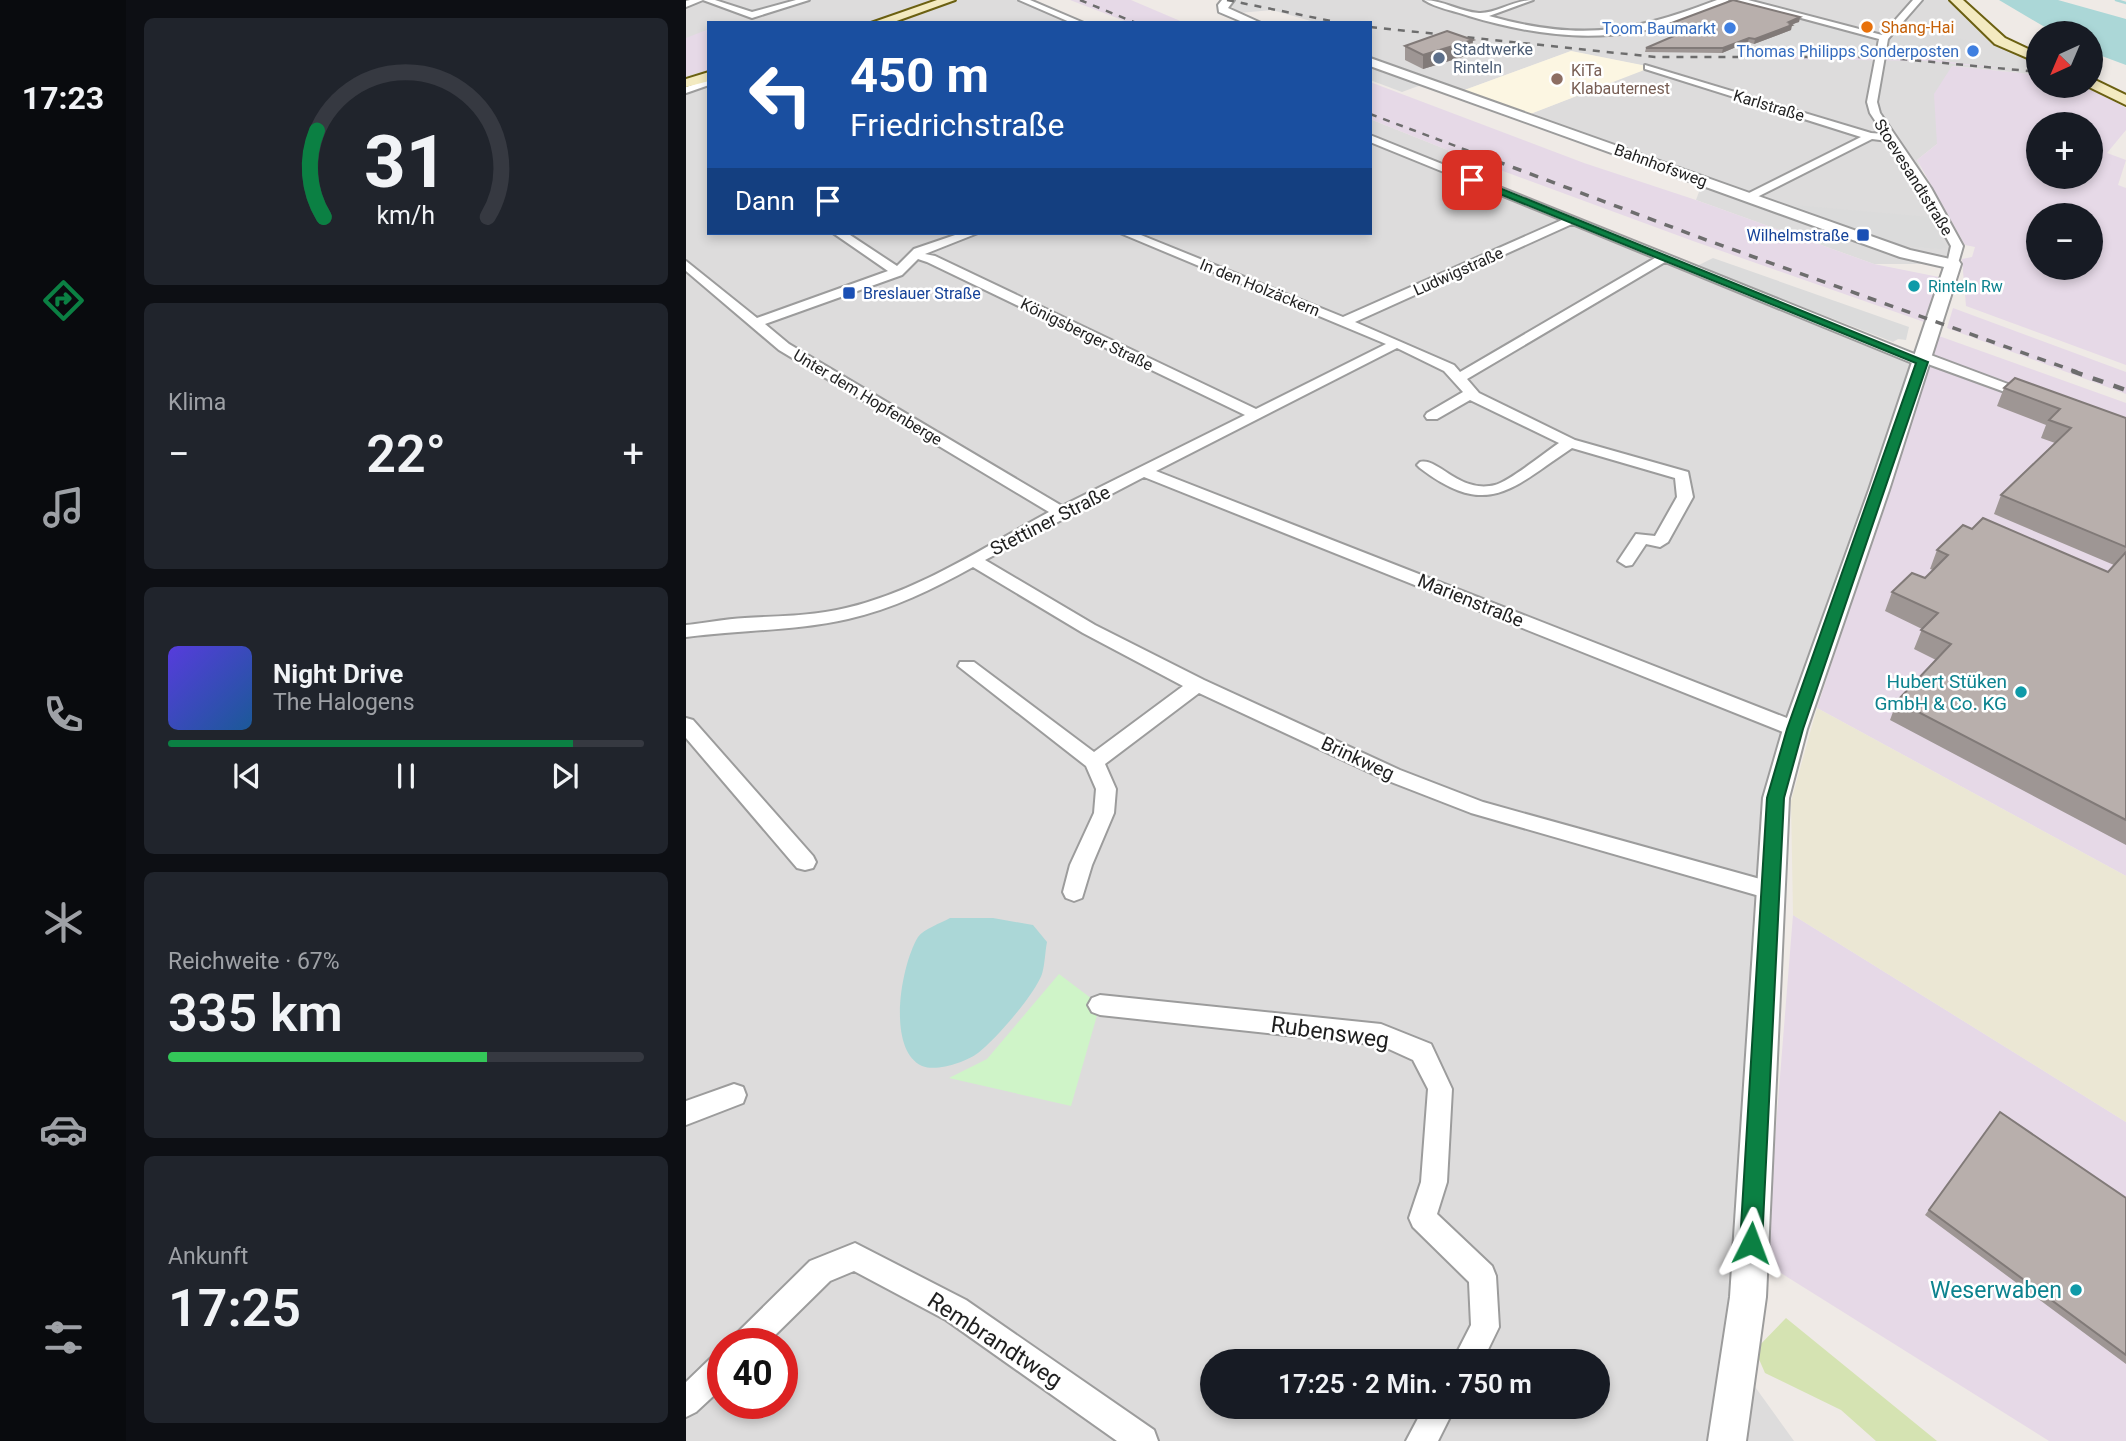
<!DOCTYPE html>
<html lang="de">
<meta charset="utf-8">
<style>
:root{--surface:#171b24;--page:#20242c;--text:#f1f3f6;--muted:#9ea1a6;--line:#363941;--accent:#0b8043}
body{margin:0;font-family:Roboto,sans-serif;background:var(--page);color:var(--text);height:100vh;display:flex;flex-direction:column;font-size:26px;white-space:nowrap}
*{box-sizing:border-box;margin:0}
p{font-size:23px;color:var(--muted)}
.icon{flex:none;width:38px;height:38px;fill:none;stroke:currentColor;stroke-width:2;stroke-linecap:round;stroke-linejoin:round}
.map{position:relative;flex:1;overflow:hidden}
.details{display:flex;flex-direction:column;gap:18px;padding:18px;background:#0d0f14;width:560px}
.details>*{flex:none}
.hud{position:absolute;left:21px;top:21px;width:665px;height:214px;border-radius:0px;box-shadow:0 4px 10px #0003;background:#1a4fa0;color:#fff;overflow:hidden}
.needle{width:46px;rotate:224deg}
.tools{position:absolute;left:1340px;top:21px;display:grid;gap:14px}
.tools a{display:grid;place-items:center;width:77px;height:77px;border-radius:50%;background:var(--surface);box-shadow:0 4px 10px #0003;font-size:35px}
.speed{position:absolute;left:21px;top:1328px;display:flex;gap:14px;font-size:35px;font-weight:700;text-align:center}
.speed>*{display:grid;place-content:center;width:91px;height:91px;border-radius:50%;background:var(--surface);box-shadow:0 4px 10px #0003;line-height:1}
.speed .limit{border:10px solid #d22;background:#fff;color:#111}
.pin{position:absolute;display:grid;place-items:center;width:60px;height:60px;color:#fff;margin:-30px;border-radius:14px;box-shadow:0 4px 10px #0006}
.me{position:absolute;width:77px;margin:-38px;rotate:3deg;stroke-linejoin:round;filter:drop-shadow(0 0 5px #0008)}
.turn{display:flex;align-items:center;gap:24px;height:147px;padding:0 28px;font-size:32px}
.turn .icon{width:91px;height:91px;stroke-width:2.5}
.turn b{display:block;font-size:49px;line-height:60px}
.then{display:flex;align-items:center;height:66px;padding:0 28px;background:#0003;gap:14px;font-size:26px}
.big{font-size:52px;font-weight:600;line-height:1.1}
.details .widget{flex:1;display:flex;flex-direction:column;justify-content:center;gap:10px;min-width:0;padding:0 24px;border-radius:10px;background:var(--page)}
.details .dial{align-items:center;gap:0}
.dial svg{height:182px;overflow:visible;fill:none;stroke:var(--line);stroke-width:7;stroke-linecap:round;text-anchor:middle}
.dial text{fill:var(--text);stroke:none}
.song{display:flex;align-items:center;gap:21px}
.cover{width:84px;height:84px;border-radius:10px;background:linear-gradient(135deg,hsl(250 70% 55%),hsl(210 70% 35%))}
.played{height:7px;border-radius:4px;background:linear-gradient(90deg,var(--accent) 85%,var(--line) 85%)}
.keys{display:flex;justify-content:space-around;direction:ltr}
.heat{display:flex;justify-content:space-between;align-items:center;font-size:38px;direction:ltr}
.charge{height:10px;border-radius:5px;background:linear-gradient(90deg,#34c759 67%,var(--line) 0)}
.trip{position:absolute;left:514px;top:1349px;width:410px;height:70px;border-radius:35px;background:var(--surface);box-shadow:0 4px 10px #0003;font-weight:600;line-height:70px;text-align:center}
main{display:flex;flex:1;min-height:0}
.tab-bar{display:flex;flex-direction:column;width:126px;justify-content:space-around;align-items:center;background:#090b0e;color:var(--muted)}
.tab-bar .icon{width:49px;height:49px}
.tab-bar .on{color:var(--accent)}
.tab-bar b{font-size:32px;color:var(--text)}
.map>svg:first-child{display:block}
.residential{fill:#dddcdc;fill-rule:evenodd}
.industrial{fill:#e6d9e7;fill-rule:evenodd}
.education{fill:#fcf6e2}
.farmland{fill:#ebe7d4}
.grass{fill:#d5e3b2}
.park{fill:#cff4c8}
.parking{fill:#dbdbdb}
.water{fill:#abd7d7}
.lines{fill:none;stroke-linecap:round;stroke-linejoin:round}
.stream{stroke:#abd7d7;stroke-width:2.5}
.minor-casing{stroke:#9c9c9c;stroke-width:4}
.tertiary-casing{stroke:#9c9c9c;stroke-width:4}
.secondary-casing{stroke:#6b6011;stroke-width:4}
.minor{fill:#fff;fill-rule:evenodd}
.tertiary{fill:#fff;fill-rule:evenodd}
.secondary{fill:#f3eac0;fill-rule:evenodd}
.rail-far2{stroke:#6d6d6d;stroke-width:2.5;stroke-dasharray:7 7;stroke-linecap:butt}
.rail-far1{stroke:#6d6d6d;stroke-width:3.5;stroke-dasharray:9 9;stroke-linecap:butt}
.rail{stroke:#6d6d6d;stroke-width:4.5;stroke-dasharray:11 11;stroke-linecap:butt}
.wall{fill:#9e9694}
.shaded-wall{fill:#817a78}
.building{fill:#b8afac;stroke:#817a78;stroke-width:2}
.route{fill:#0b8043;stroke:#07532c;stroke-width:2}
.food-dot{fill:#e8710a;stroke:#fff;stroke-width:2.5}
.shop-dot{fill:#3f7fe0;stroke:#fff;stroke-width:2.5}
.service-dot{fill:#5c6f8a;stroke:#fff;stroke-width:2.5}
.education-dot{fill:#8d6e63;stroke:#fff;stroke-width:2.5}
.transit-dot{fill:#1a4fb4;stroke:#fff;stroke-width:2.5}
.culture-dot{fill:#0f9aa8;stroke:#fff;stroke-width:2.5}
.labels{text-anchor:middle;stroke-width:5;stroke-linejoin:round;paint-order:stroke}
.far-food-label{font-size:16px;fill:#c56008;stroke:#fff;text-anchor:start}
.far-shop-label{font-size:16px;fill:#366cbe;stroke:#fff;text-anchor:end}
.far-service-label{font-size:16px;fill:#4e5e75;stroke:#fff;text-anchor:start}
.far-education-label{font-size:16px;fill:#785e54;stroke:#fff;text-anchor:start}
.far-street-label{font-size:16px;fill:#1f1f1f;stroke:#fff}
.far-transit-label{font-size:16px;fill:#164399;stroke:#fff;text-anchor:end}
.far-culture-label{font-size:16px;fill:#0d838f;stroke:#fff;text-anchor:start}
.street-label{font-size:19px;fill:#1f1f1f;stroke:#fff}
.culture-label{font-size:19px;fill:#0d838f;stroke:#fff;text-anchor:end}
.near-street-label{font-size:23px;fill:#1f1f1f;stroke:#fff}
.near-culture-label{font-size:23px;fill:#0d838f;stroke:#fff;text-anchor:end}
</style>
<main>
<nav class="tab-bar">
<b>17:23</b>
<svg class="icon on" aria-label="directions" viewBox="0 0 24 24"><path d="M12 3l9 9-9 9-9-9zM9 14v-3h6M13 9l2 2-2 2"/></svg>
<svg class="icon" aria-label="music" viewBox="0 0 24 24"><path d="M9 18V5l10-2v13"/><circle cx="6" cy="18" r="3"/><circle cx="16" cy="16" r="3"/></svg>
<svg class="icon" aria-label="phone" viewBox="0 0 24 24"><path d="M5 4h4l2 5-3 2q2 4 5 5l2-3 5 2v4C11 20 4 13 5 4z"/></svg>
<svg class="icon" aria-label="climate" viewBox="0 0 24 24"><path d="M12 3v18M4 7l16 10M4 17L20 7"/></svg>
<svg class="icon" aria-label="car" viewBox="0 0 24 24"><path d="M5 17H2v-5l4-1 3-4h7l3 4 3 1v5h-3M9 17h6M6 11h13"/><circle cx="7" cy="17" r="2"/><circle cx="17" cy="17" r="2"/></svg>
<svg class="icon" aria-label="filters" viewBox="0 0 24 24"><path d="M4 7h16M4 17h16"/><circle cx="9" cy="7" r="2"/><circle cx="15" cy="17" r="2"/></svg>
</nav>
<section class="details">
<div class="widget dial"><svg viewBox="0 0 100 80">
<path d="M14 69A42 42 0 1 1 86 69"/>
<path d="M14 69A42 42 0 0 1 11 31" stroke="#0b8043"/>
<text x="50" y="56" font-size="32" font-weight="700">31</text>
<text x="50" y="72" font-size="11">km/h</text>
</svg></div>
<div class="widget"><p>Klima</p>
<div class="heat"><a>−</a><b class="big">22°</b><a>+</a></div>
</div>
<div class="widget">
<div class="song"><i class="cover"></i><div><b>Night Drive</b><p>The Halogens</p></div></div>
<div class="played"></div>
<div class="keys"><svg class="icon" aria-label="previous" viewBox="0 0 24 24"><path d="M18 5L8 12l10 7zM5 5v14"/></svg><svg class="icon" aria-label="pause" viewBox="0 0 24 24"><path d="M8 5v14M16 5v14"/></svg><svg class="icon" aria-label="next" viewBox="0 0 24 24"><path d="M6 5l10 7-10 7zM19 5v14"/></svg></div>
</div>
<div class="widget"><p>Reichweite · 67%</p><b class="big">335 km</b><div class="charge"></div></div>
<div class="widget"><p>Ankunft</p><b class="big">17:25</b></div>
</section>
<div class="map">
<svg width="1440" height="1441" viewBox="0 0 1440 1441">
<rect width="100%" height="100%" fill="#efeae6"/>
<path class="residential" d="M0,0h255l-72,23h-160v49l-23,7z
M272,0h60l62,23h-193z
M549,0h712l43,42 49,21v12l-87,-9 -15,78 -20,16 40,86 -4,18h-79l-178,-64 7,-19 -178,-65 125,-49 -79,-16 -112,41 -89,-32v-37h-52l-46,-13 -33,3 -9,-8z
M23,79v154h661v-114l100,40 -22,10 474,193 -146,436 -36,568 54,75h-1108v-1355zM37,1344h59v60h-59zM527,1362h385v45h-385z"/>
<path class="industrial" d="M384,0h61l54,23h-55z
M23,29v41l-23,6v-38z
M1091,55l144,3 99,13 -91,-10 -149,-2z
M1266,66l87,9v11h49l38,22v22l-19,23 19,7 -8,25 8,3v177l-160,-59 -4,-47 10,-2 3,-10 -10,-2 -48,-85 20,-16 -3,-50zM1353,124h52v53h-52zM1353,215h52v53h-52z
M684,82l214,81 112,37 178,64 70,14 -17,45 -234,-82 -223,-82 -100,-40z
M1267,308l173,64v22l-179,-66z
M1253,336l187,67v473l-309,-168z
M1107,915l333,207v319h-77l-284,-178z"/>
<path class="education" d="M885,51l81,16 -127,49 -66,-24z"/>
<path class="farmland" d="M1131,708l309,168v246l-333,-207 -2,-114z"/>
<path class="grass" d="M1100,1318l151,123h-61l-35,-31 -76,-37 -10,-23z"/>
<path class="park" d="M373,974l41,31 -29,101 -122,-28 38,-19z"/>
<path class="parking" d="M1116,21l68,17 6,4 -3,14h-145l-6,-3 26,-11 7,2 34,-14 -1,-4z
M1210,33l21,4h16l4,-3 38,8v4l-10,6 -38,-4v10l-41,-2 4,-16z
M684,67l51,18 -19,7 -32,-12z
M1107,205l136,12 17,30 -5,2 -47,-4z
M1027,258l196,69 -3,13 -8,-1 -5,3 -196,-76z"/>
<path class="water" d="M1313,0h59l68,19v46l-35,-13v-19h-36z
M264,918h43l40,7 14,17c-2,10 -2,22 -5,32 -7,20 -46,65 -64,79 -12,9 -41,19 -56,13 -36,-17 -21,-101 -4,-129 6,-8 23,-14 32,-19z"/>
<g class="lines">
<path class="stream" d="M1430,0l10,3"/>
<g class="minor-casing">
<path id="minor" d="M4,0h25l37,12 44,-12h13l-57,18 -49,-18 -17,7v-6z
M333,0h11l54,23h-12z
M738,0c19,0 36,12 55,13 16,1 35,-13 54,-13l-44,16c90,25 142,17 228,-16h12c-12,9 -30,13 -44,19 -73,26 -143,19 -216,-3 -14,-5 -33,-8 -45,-16z
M1048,0h14l134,35 31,-35h9l-34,39 -11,63 3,11 51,75 32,58 -6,21 -4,1 -6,-4 4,-18 -32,-58 -31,-47 -16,-2 -119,60h-8v-4l116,-58 -216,-68v-4l226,68 13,1 -14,-21 -3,-11 12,-63z
M23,79v6l-23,8v-6z
M684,135l547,220 11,-1 104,39 2,3 -2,3 -5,1 -99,-36 -11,1 -252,-103 -198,117 12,14 96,47 113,32 5,25 -25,45 -8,5 -14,-3 -14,21 -6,1 -8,-5 18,-27 19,2 22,-39 -2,-19 -103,-30c-60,40 -84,72 -152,20l-3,-3 3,-3c18,-5 39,32 75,23 15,-4 49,-32 64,-42l-89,-43 -33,19h-10l-2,-3 2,-3 36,-21 -19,-21 -47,-23 -241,123 646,253 3,5 -3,5h-14l-644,-257 -159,83 110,65 109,55 196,90 83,32 295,82 3,6 -3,6 -8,3 -299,-86 -85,-33 -187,-87 -94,71 11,25 -2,24 -22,52 -10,33 -8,3 -8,-3 -3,-6 7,-27 24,-52 2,-24 -10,-23 -128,-100 2,-4h14l120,90 89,-66 -100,-53 -110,-66c-40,22 -80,42 -125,52 -53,12 -109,11 -162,18v-12c19,-2 39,-6 59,-7 33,-2 68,-2 101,-10 73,-17 138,-61 203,-96l-270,-162 -93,-79v-10l71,57 131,-47 -55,-38h14l50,33 17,-17 47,-16h17l-53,21 10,2 321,153 130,-65 -266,-111h16l207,84 219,-97 -192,-78zM886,224l83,34 -195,114 -6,-7 -99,-43zM232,259l9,3 318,153 -183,91 -273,-162 -24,-20 137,-49z
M0,718l7,2 120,136 3,6 -3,6 -8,2 -8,-2 -111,-130z
M414,995l281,29 50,20 21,45 -5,93 -10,32 55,52 4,10 3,51 -17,35h-30l19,-37 -2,-43 -56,-55 -4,-9 12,-36 7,-93 -15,-29 -33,-15 -280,-30 -8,-3 -4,-7 4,-7z
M48,1084l9,3 3,8 -3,8 -57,22v-24z
M169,1243l111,57 188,130 4,11h-41l-171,-121 -92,-49 -24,10 -64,63h-34l4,-10 74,-73z
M37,1352v35l-27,25 -10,5v-35l27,-26z
M738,1407h31l-17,34h-32z"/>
</g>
<g class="tertiary-casing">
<path id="tertiary" d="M536,0h12l-6,8 33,15h-16l-26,-11 -1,-7z
M684,58l540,192 49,11 2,3 -72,226 -82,239 -18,69 -23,499 -20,144h-38l22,-144 33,-499 20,-69 86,-239 75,-223 -44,-10 -530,-191z"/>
</g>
<g class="secondary-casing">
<path id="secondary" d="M251,0h18l-64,23h-20z
M1264,0h13l42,38 34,16v9l-44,-19z
M23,72v9l-23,6v-8z
M1405,78l35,17v10l-39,-19h4z"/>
</g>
<use href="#minor" class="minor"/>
<use href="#tertiary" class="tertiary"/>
<use href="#secondary" class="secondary"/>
<path class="rail-far2" d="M394,0l56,23
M541,0l114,23
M684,27l285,30h225l159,15
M684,114l131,49"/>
<path class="rail-far1" d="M810,161l213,80 368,131"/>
<path class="rail" d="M1386,371l54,19"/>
</g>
<path class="wall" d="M1114,17l-1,5 -7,2 -1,6 -37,14 -6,-2 -26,11 -77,-1 1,-4 28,-12 -14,-4 1,-5z
M719,46l67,8 -49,15 -18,-9z
M1318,388l122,30v427l-236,-125 7,-19 39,-41 -22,-11 8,-20 -37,-18 7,-19 33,-14 8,-8 -3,-1 7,-19 35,-21 136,43 6,-7 -120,-51 7,-19 54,-52 -14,-5 5,-13 -49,-19z
M1314,1112l126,86v166l-201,-149z"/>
<path class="shaded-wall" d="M1114,17l-1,5 -7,2 -1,6 -37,14 1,-5 34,-17z
M1063,38l-1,4 -26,11 1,-5z
M787,40l-1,14 -49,15v-14z"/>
<path class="building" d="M1047,0l67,17 -11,5 4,1 -3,1 2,1 -37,14 -6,-1 -26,10h-77l35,-15 -20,-6z
M761,31l26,9 -50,15 -18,-9z
M1329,378l111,40v129l-125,-52 70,-67 -22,-8 11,-11 -56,-21z
M1297,518l125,54 18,-20v268l-229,-119 54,-57 -30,-14 17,-17 -46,-21 20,-19 13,5 23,-23 -11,-5 26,-25 9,4z
M1314,1112l126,86v157l-197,-145z"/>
<path class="route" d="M782,178h7l453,184 -125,367 -19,69 -22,445 -3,8 -8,3 -8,-3 -3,-8 27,-445 20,-69 129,-366 -448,-182z"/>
<circle class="food-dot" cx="1181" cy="27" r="7"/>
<g class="shop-dot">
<circle cx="1044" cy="28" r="7"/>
<circle cx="1287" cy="51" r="7"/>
</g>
<circle class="service-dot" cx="753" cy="58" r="7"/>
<circle class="education-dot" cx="871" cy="79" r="7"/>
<g class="transit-dot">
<rect x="1170" y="228" width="14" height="14" rx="3.5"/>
<rect x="156" y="286" width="14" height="14" rx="3.5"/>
</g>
<g class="culture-dot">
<circle cx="1228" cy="286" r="7"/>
<circle cx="1335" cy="692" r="7"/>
<circle cx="1390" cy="1290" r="7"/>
</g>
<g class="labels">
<g class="far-food-label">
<text x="1195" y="33">Shang-Hai</text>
</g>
<g class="far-shop-label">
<text x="1030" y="34">Toom Baumarkt</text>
<text x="1273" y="57">Thomas Philipps Sonderposten</text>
</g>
<g class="far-service-label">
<text x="767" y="55">Stadtwerke<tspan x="767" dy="18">Rinteln</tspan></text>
</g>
<g class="far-education-label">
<text x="885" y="76">KiTa<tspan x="885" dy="18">Klabauternest</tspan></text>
</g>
<g class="far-street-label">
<text transform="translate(1083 105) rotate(17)" y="6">Karlstraße</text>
<text transform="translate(975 165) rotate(20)" y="6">Bahnhofsweg</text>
<text transform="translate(1228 177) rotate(58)" y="6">Stoevesandtstraße</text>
<text transform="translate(772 271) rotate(-24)" y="6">Ludwigstraße</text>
<text transform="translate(574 287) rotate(22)" y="6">In den Holzäckern</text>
<text transform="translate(401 334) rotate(26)" y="6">Königsberger Straße</text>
<text transform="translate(182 397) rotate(31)" y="6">Unter dem Hopfenberge</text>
</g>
<g class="far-transit-label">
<text x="1163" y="241">Wilhelmstraße</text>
<text x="177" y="299" text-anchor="start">Breslauer Straße</text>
</g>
<g class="far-culture-label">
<text x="1242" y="292">Rinteln Rw</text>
</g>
<g class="street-label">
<text transform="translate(364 520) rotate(-27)" y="7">Stettiner Straße</text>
<text transform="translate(785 600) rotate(22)" y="7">Marienstraße</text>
<text transform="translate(672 758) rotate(25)" y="7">Brinkweg</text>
</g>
<g class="culture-label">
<text x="1321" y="688">Hubert Stüken<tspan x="1321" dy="22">GmbH &amp; Co. KG</tspan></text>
</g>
<g class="near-street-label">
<text transform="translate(644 1032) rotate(8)" y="8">Rubensweg</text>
<text transform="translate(309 1340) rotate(33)" y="8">Rembrandtweg</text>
</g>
<g class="near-culture-label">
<text x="1376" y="1298">Weserwaben</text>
</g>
</g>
</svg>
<div class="tools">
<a><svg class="needle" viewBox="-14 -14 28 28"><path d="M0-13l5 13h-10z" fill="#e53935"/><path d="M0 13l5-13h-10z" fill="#9ea1a6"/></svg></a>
<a>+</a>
<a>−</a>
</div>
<div class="speed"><div class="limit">40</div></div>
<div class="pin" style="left:786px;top:180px;background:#d93025"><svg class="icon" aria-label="arrive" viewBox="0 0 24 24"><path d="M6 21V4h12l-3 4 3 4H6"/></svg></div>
<svg class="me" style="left:1065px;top:1243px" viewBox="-20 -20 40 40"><path d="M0-17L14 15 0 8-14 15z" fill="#0b8043" stroke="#fff" stroke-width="4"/></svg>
<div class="trip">17:25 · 2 Min. · 750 m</div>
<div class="hud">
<div class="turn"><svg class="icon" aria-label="left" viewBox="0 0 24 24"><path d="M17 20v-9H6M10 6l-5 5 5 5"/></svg><div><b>450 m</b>Friedrichstraße</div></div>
<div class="then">Dann<svg class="icon" aria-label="arrive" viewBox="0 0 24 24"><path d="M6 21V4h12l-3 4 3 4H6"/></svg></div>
</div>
</div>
</main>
